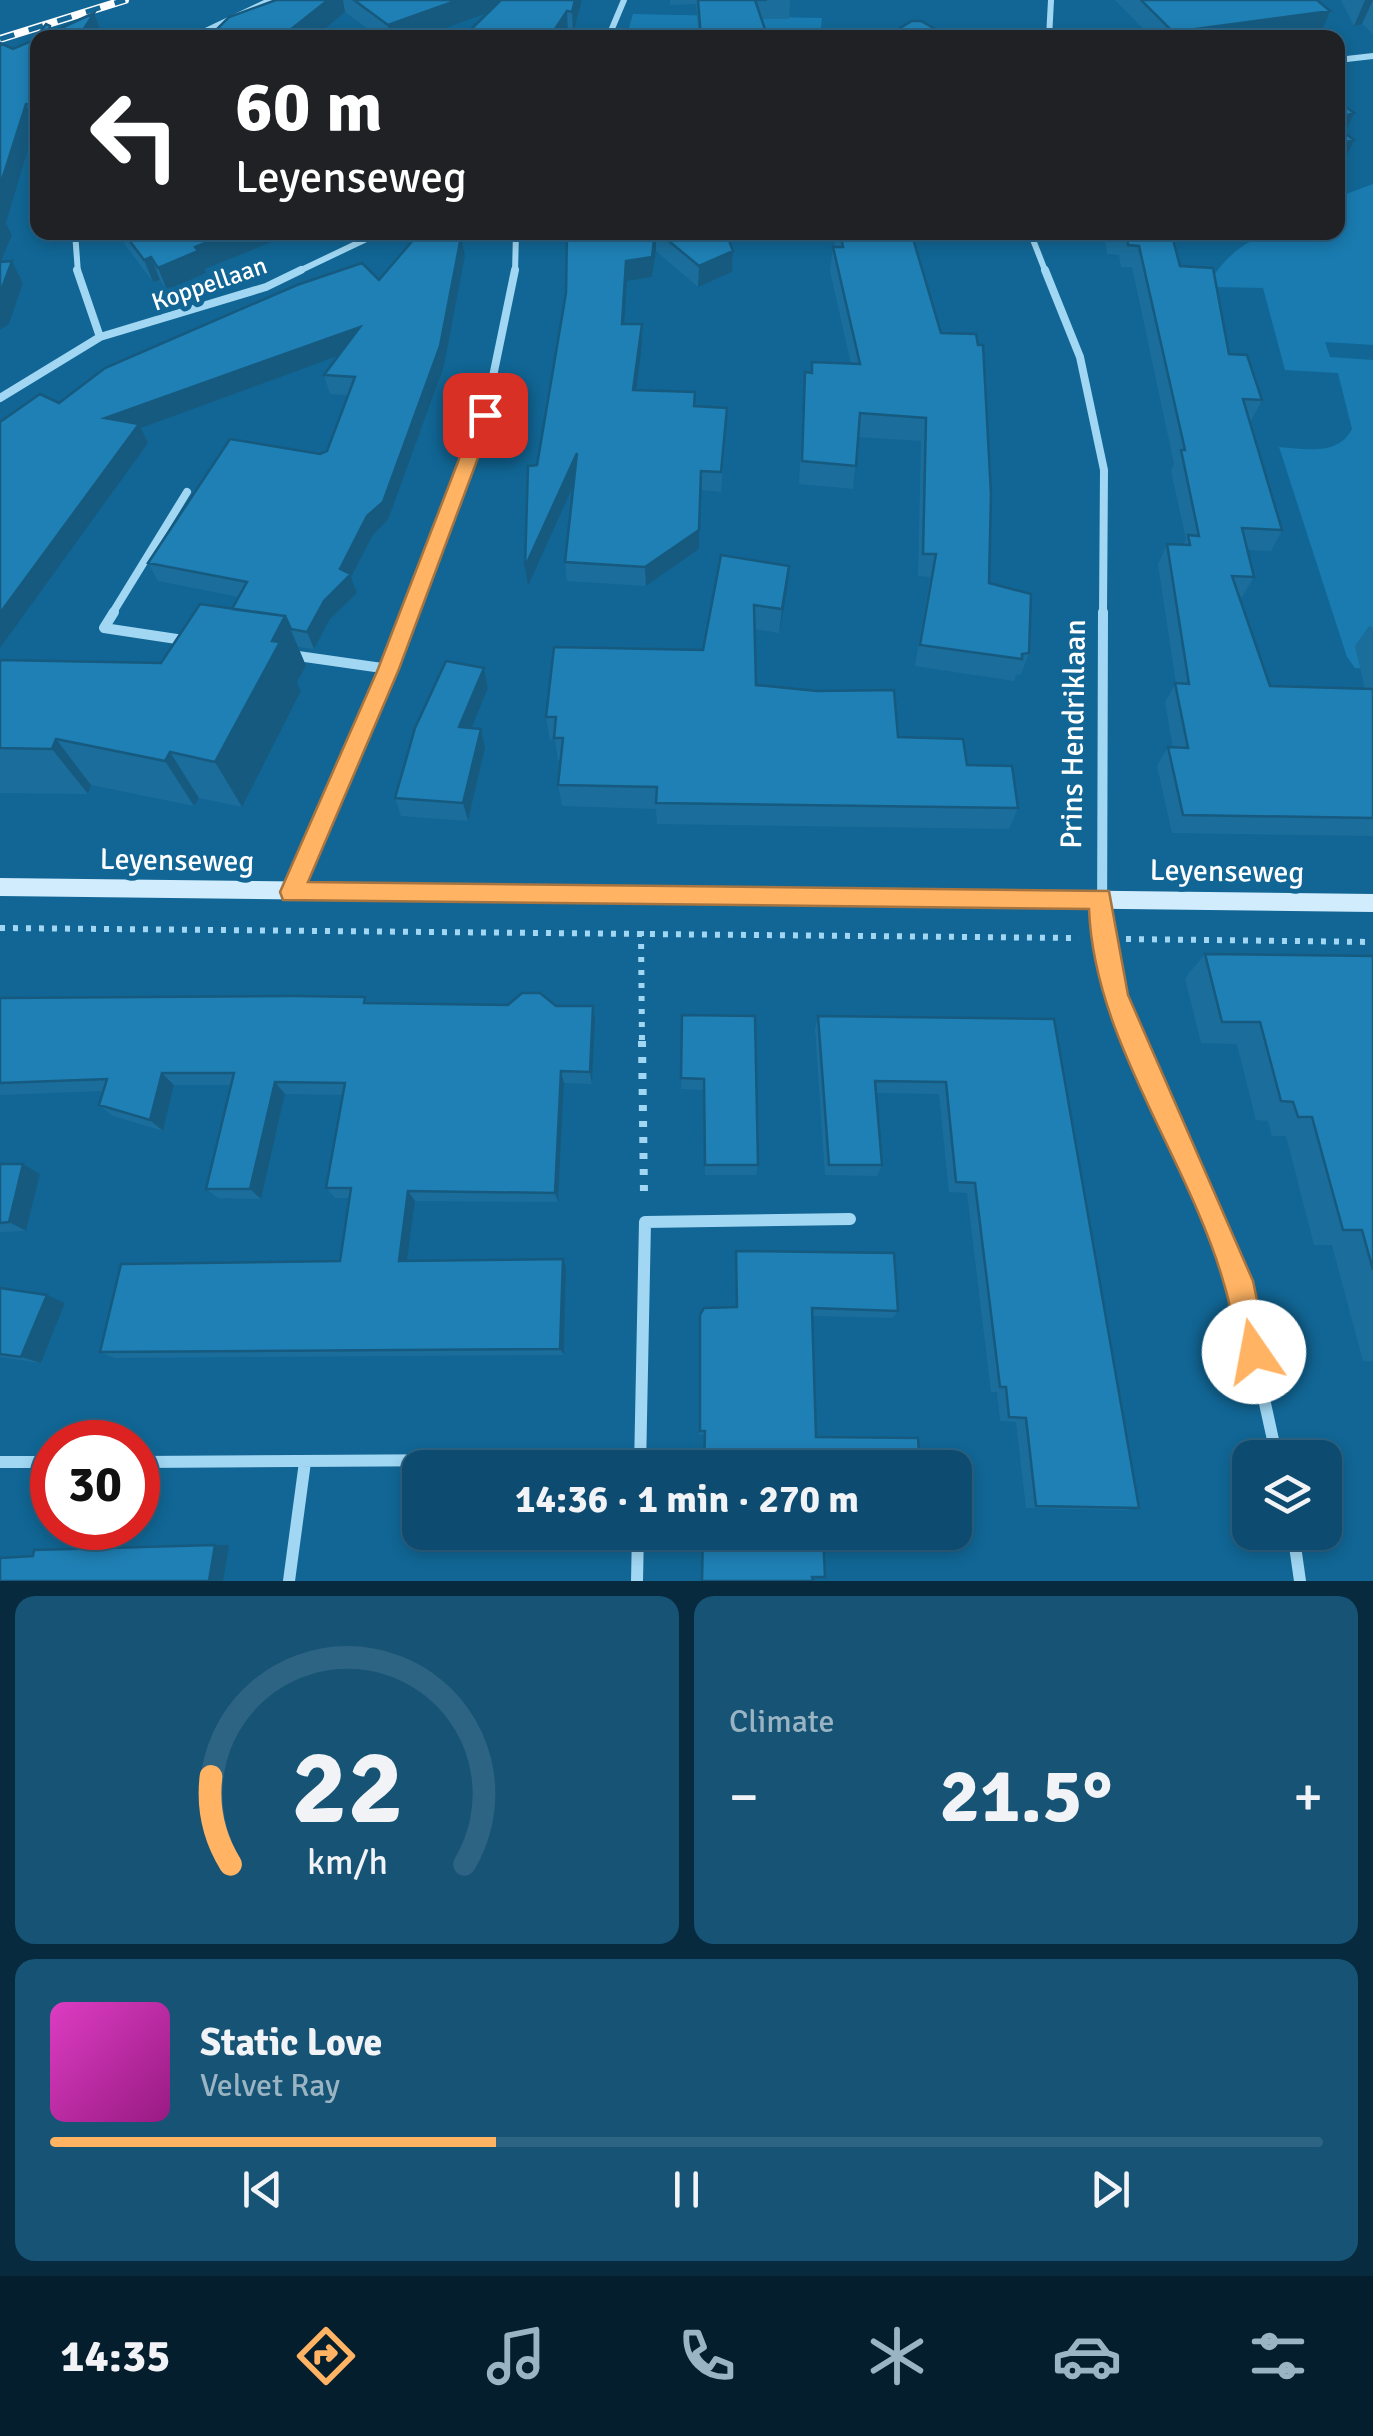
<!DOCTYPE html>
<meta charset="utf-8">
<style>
:root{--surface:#0d4c70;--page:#165375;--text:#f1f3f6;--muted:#9ab4c3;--line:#2d6383;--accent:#ffb363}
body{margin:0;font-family:Signika,sans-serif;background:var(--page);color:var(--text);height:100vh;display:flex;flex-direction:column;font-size:38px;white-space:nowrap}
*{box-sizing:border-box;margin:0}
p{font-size:32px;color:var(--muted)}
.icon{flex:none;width:55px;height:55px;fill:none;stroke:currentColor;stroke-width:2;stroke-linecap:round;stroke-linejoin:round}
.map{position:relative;height:1581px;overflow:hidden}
.details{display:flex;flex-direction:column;gap:15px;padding:15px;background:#072a3e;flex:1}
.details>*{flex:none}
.top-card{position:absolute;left:30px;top:30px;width:1315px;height:210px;border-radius:20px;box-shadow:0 5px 15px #0003,0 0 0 2px var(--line);background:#202124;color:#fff;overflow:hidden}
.controls{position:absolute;left:1232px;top:1440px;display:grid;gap:20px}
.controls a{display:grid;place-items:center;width:110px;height:110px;border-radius:20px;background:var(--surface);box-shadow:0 5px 15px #0003,0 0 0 2px var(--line);font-size:50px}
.speed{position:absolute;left:30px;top:1420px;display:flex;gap:20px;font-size:50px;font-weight:700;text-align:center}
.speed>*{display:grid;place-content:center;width:130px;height:130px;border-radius:50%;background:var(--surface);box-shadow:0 5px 15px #0003,0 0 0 2px var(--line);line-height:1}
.speed .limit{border:15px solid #d22;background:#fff;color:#111}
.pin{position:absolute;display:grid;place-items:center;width:85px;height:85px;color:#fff;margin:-42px;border-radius:20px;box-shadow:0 5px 15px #0006}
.me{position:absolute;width:110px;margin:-55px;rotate:348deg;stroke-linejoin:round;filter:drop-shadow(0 0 8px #0008)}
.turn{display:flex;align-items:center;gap:35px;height:210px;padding:0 40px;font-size:45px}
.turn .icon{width:130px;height:130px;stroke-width:2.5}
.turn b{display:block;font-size:70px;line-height:85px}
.big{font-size:75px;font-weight:700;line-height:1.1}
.details .widget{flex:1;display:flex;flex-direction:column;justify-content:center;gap:15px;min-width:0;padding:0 35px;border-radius:20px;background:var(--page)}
.details .dial{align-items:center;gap:0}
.dial svg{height:260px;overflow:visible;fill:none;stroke:var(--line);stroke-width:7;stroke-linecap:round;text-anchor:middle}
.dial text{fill:var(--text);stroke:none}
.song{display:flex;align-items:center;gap:30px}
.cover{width:120px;height:120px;border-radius:15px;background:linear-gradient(135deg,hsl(310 70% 55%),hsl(310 70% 35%))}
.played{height:10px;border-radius:5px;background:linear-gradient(90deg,var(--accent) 35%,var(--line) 35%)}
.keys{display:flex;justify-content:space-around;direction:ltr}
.heat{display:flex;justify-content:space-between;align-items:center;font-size:55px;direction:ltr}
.details .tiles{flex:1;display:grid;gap:15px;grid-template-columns:1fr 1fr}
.widget:last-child{grid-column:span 2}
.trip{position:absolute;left:402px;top:1450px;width:570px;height:100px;border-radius:20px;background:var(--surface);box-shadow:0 5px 15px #0003,0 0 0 2px var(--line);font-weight:700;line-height:100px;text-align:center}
.dock{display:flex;height:160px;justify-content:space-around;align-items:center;background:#051e2d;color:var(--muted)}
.dock .icon{width:70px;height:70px}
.dock .selected{color:var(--accent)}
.dock b{font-size:45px;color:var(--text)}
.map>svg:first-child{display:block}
.green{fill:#197bb0}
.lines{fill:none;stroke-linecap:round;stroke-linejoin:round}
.path-far1{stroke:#a1d7f3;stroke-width:6;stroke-dasharray:5 8;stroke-linecap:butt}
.path{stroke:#a1d7f3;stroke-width:8;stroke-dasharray:6 10;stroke-linecap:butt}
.street-far3{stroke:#a1d7f3;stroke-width:6}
.street-far2{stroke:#a1d7f3;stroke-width:8}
.street-far1{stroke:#a1d7f3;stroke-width:10}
.street{stroke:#a1d7f3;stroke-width:12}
.secondary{fill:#d0ecfd;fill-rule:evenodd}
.rail-casing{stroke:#fff;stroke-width:8}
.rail{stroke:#116695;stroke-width:5;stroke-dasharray:15;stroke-linecap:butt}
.wall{fill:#1b6e9c}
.shaded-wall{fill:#165a7f}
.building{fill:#1f80b5;stroke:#165a7f;stroke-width:2.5}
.route{fill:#ffb363;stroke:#a67440;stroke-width:2.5}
.labels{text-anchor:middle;stroke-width:10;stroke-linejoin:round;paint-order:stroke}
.far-street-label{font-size:25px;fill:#fff;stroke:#116695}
.street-label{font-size:30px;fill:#fff;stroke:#116695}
</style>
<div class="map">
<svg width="1373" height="1581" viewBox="0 0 1373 1581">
<rect width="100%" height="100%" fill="#116695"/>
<path class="green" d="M633,14l189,4 -2,19 -194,1z
M1373,184v161l-48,-3 5,15 43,3v309l-18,-1 -8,-11 -68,-210c27,2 59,9 73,-18l-14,-56 -53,-3 -22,-82 -49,-1 -3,-8c38,-54 67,-46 127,-47v-35z"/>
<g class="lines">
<path class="path-far1" d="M0,928l1079,10
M641,931l1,112
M1126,939l247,3"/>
<path class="path" d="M642,1041l2,153"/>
<path class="street-far3" d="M191,38l80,-38
M608,38l16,-38
M1049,38l2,-38
M1338,60l35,-4
M75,232l3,41
M1030,232l16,41
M295,273l86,-41
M515,273l1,-41"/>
<path class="street-far2" d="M1045,270l35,87 24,113 -1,144
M100,337l166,-50 35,-17
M0,398l100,-61 -23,-67
M112,614l75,-122
M410,614l75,-199 30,-145"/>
<path class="street-far1" d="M114,612l-10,16 86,13
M1103,612l-1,327 13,56 21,48
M291,655l98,14
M292,891l119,-279"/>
<path class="street" d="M1135,1041l103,240 39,177
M0,1462h52
M138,1462l502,-3
M640,1468l5,-246 205,-3
M1293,1532l7,49
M289,1581l16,-119
M637,1581l1,-49"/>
<path class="secondary" d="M0,878l1373,16v18l-1373,-16z"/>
<g class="rail-casing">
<path id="rail" d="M0,39l125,-39"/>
</g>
<use href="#rail" class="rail"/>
</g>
<path class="wall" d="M276,0h306l-9,34 -85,-22 -70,26h-38l-35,-26z
M670,0h120l-1,19h-27l6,19h-69l-3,-34 -26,1z
M1115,0h202l5,31 -48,7h-122z
M1341,0h32v34l-11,-10 -8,2z
M94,13l8,21 -2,4h-62v88h-3l-29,97 6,12 -11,27 11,-1 11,22 -14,41 -9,6v-287l13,6 21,-9 16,-14 3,5z
M119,232h178l-92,37 1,4 -39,17 -7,-10 -7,2 -30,-40z
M567,232h159l7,19 -1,21 -34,15 -42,-36 -4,26 -25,4 -3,43h18v20l-6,46 59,2v14l31,22 -5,64 -20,-2 -2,59 -53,37 -79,-5 -2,-19 8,-77 -45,101 9,-121 29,-172z
M832,232h146l-66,4 77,347 40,70 -8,21 -5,1 -2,6 -99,-15 15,-89 -12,-1 3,-135 -63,-4 -5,52 -54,-5 6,-112 6,1 40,-9 -21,-93 3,-24h2z
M1104,232h67l9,34 49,88 33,46 -11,21h-1l32,109 -11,21 -24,-1 7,27 -12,20h-3l31,89 95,3 -10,-43 14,-20 4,1v209l-201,-3 -15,-67 11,-19 5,1 -8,-46 11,-19 -18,-119 9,-20 16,1 3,-6 -15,-68 3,-7 -42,-197h-11l-2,-12 -12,-1z
M461,237l4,19 -21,110 -56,154 -15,15 -22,42 6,16 -27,26 -16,30 -16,-2 8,19 -9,16 4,9 -59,116 -43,-9 -5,8 -103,-21 -3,9 -88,-1v-133l161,3 71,-54 7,-12 -81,-16 -10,-18 179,-112 21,-56 -18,-1 -6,-19 14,-19 -197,72 7,15 -89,-40 320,-123z
M789,566l-10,67 -24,-4 1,56 142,52 69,28 51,43 -9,21 -352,-5 -1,-15 -94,-3 -4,-21 3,-25h-3l-3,-21 -5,1 -4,-23 157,-67z
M484,668l4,20 -17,40 10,1 4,19 -17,73 -67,-5 -6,-18z
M1205,954l168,2v405h-10l-31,-116h-18l-28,-109h-14l-4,-15 -12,-1 -19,-76 -36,-1 -16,-65z
M0,998l556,8 39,13 -3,65 -28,-1 -6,119 -143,-1 -8,60 156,-2 3,8 -2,88 -449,3 -15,-6 240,-91 10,-63h-15l-9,-10 17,-93 -58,-1 -24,105 -43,-1 -12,-9 25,-104h-57l-11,46 -50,-15 -14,-11 4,-14 -103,4z
M682,1015l76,150 -2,10h-51l-1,-85 -23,-1z
M818,1016l236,3 85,489 -14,2 -99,-2 -10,-86 -16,-1 -3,-29h-6l-24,-199 -18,-1 -10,-98 -63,-1 6,72 -5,11 -52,-1 -10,-146z
M0,1164h23l17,10 -14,57 -26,1z
M736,1251l162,60 -5,7 -80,-2 -109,118 -5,1 1,-120 36,-8z
M0,1288l65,15 -24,60 -41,-6z"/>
<path class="shaded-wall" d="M328,0h15l2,12 -31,26h-34z
M458,0h65l-105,38h-27l-3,-13z
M575,0h7l-9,34 -1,-22z
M1365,0h8l-11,24 -8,2z
M567,11l1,22 -3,5h-16z
M1330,11l-8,20 -48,7h-102l1,-6z
M94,13l8,21 -2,4h-22z
M26,104l9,22 -29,97 6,12 -12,29v-78z
M1354,113l-10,22 -6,2v-19z
M1354,140l-10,21 -6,2v-19z
M232,232h65l-92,37 1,4 -39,17 -9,-22 37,-21z
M656,232v19l-4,26 -25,4 -4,63 -1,-20 4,-63z
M461,237l4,19 -21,110 -56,154 -15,15 -22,42 6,16 -27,26 -16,30 -7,-17 33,-63z
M733,251l-1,21 -34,15 1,-21z
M151,257l9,23 -7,2 -9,-22z
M12,261l11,22 -14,41 -9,6v-37z
M642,324v20l-8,66 -1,-20z
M360,327l5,19 -224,82 7,15 -148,205v-35l105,-195z
M577,453l2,20 -51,113 -3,-19z
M701,471l-2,78 -53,37 -1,-19z
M789,566l-2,24 -8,43 3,-24z
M285,616l21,50 -9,16 4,9 -59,116 -27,-45 57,-121z
M484,668l4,20 -24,58 -5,-19z
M481,729l4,19 -17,73 -5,-18z
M56,739l35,46 -3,9 -36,-45z
M170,752l29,46 -5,8 -29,-45z
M593,1006l2,13 -3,65 -2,-12z
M561,1071l3,12 -6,119 -3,-9z
M162,1073l12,12 -11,46 -13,-11z
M275,1082l10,12 -24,105 -11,-10z
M23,1164l17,10 -14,57 -17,-9z
M408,1191l7,10 -9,68 -7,-8z
M563,1259l3,8 -2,88 -4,-6z
M47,1295l18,8 -24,60 -20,-6z
M215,1545h14l-6,36h-14z"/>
<path class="building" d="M276,0h52l-48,38h-72l21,-21z
M354,0h104l-70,25z
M501,0h74l-3,12 -5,-1 -18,27h-87z
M698,0h69h-12l13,38h-67z
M1141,0h176l13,11 -157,21z
M94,13l-16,25h-40v63l-3,4 -9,-1 -26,82v-143l13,6 21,-9 12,-16 4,2 -2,8z
M912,21h9l30,17h-68z
M1338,101l16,12 -16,5z
M1338,128l16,12 -16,4z
M123,232h109l-37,15 3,4 -40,17 -7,-11 -7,3z
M420,232h22l19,5 -21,109 -57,156 -16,14 -27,53 11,5 -27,27 -17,31 -16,-3 -6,-13 -53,-7 15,-27 -99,-19 82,-124 90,15 7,-3 28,-74 -31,-2 36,-48 -255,91 34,6 -139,189v-191l40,-28 19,9 46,-35 192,-83 65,-22 17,17z
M567,232h88l-3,25 -26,4 -4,63h20l-9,66 62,2 -1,14 33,2 -6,64 -20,-1 -2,59 -54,37 -80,-5 12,-109 -52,114 3,-101 9,-1 29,-172z
M658,232h68l7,19 -34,15z
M840,232h71l30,101 35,1 2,11h5l8,149 -2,89 42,11 -2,59 -7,1v5l-102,-14 16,-91h-13l3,-136 -66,-5 -4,53 -54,-5 3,-89 7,1v-11l48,2 -27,-117h10z
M1118,232h53l9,34 33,2 16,86 18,1 15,45 -19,-1 39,131 -40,-2 12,49 -22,-1 38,110 103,3v129l-190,-3 -15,-68 20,1 -13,-65 14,1 -22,-140 23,1 -2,-10 11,1 -18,-86h4l-46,-204 -11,-1 -1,-12z
M12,261l-12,32v-31z
M721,555l68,11 -7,43 -28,-4 2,80 61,6 77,-1 4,47 65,2 4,26 45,1 6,42 -362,-5 1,-16 -99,-2 5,-47h-9l2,-21h-10l8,-70 149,3z
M200,604l85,12 -13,25 8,1 -65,120 -45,-10 -5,9 -109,-22 -4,10 -52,-1v-88l161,3z
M446,661l38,7 -25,59 22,2 -18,74 -68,-5 20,-70z
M1205,954l168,2v314l-11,-40h-19l-31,-113h-14l-5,-15 -12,-1 -21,-79h-38z
M522,993h18l16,13h37l-3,66 -29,-1 -6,122 -147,-2 -9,70 164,-2 -3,90 -460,3 21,-88 219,-3 11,-73h-25l19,-105 -70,-1 -25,107h-44l28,-116h-72l-12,47 -51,-15 8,-26 -107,4v-85l294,-2 71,1 -1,6 144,2z
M682,1015l73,1 3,149h-53l-1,-86 -23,-1z
M818,1016l236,3 85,489 -103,-2 -10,-88 -17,-1 -3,-30h-6l-25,-204 -19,-1 -10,-100 -71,-1 7,84h-53z
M0,1164h23l-14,58 -9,1z
M736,1251l158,2 4,58 -86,-3 4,129 102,1 2,30h-216l1,-37h-5v-116l4,-7 33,-1z
M0,1288l47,7 -26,62 -21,-3z
M703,1532h120l2,45h-13l1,4h-111z
M215,1545l-6,36h-209v-23l33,-2 1,-6z"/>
<path class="route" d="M485,409l9,6 -95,254 -91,213 801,9 19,104 125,286 15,71 -4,10 -10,5 -11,-5 -4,-10c-5,-23 -8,-46 -15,-68 -35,-125 -130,-243 -135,-375l-806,-9 -3,-8 98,-223 98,-254z"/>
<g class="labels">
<g class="far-street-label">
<text transform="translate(209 283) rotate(-19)" y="9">Koppellaan</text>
</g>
<g class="street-label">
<text transform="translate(1073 734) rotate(-89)" y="10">Prins Hendriklaan</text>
<text transform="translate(177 860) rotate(1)" y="10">Leyenseweg</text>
<text transform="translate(1227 871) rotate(1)" y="10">Leyenseweg</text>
</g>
</g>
</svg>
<div class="controls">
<a><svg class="icon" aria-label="layers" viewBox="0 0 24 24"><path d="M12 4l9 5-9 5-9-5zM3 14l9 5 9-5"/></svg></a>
</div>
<div class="speed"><div class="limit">30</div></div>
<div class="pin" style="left:485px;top:415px;background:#d93025"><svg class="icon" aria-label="arrive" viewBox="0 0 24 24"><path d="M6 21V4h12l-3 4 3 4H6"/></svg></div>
<svg class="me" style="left:1254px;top:1352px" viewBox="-20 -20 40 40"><circle r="19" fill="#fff"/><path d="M0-13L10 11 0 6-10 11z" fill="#ffb363"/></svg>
<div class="trip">14:36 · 1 min · 270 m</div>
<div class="top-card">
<div class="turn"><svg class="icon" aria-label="left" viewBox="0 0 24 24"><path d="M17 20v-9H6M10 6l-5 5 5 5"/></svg><div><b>60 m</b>Leyenseweg</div></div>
</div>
</div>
<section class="details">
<div class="tiles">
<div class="widget dial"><svg viewBox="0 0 100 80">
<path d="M14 69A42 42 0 1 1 86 69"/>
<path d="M14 69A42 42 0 0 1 8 42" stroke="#ffb363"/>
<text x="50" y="56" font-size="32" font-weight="700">22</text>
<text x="50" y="72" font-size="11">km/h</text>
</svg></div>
<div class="widget"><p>Climate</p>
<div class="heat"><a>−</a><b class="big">21.5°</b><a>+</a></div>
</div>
<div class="widget">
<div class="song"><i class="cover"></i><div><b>Static Love</b><p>Velvet Ray</p></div></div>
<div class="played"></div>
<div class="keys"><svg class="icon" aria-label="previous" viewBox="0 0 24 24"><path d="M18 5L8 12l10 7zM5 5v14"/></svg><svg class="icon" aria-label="pause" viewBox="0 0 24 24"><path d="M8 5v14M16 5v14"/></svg><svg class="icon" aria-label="next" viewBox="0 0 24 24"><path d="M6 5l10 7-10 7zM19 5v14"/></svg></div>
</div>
</div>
</section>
<nav class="dock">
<b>14:35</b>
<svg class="icon selected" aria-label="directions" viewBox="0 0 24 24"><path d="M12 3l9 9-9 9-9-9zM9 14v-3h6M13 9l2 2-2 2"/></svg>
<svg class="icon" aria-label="music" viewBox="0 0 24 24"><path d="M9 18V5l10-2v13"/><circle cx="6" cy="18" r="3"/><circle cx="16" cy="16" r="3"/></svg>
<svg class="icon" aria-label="phone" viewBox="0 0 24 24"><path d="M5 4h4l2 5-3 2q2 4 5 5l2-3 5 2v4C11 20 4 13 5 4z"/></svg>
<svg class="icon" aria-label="climate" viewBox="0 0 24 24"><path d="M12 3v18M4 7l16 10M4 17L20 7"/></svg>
<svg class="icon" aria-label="car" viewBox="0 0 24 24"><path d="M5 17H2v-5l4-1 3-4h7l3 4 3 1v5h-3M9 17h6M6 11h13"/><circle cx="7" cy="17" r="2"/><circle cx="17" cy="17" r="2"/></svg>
<svg class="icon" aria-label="filters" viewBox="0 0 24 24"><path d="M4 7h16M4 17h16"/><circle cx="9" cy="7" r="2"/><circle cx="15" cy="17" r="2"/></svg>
</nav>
